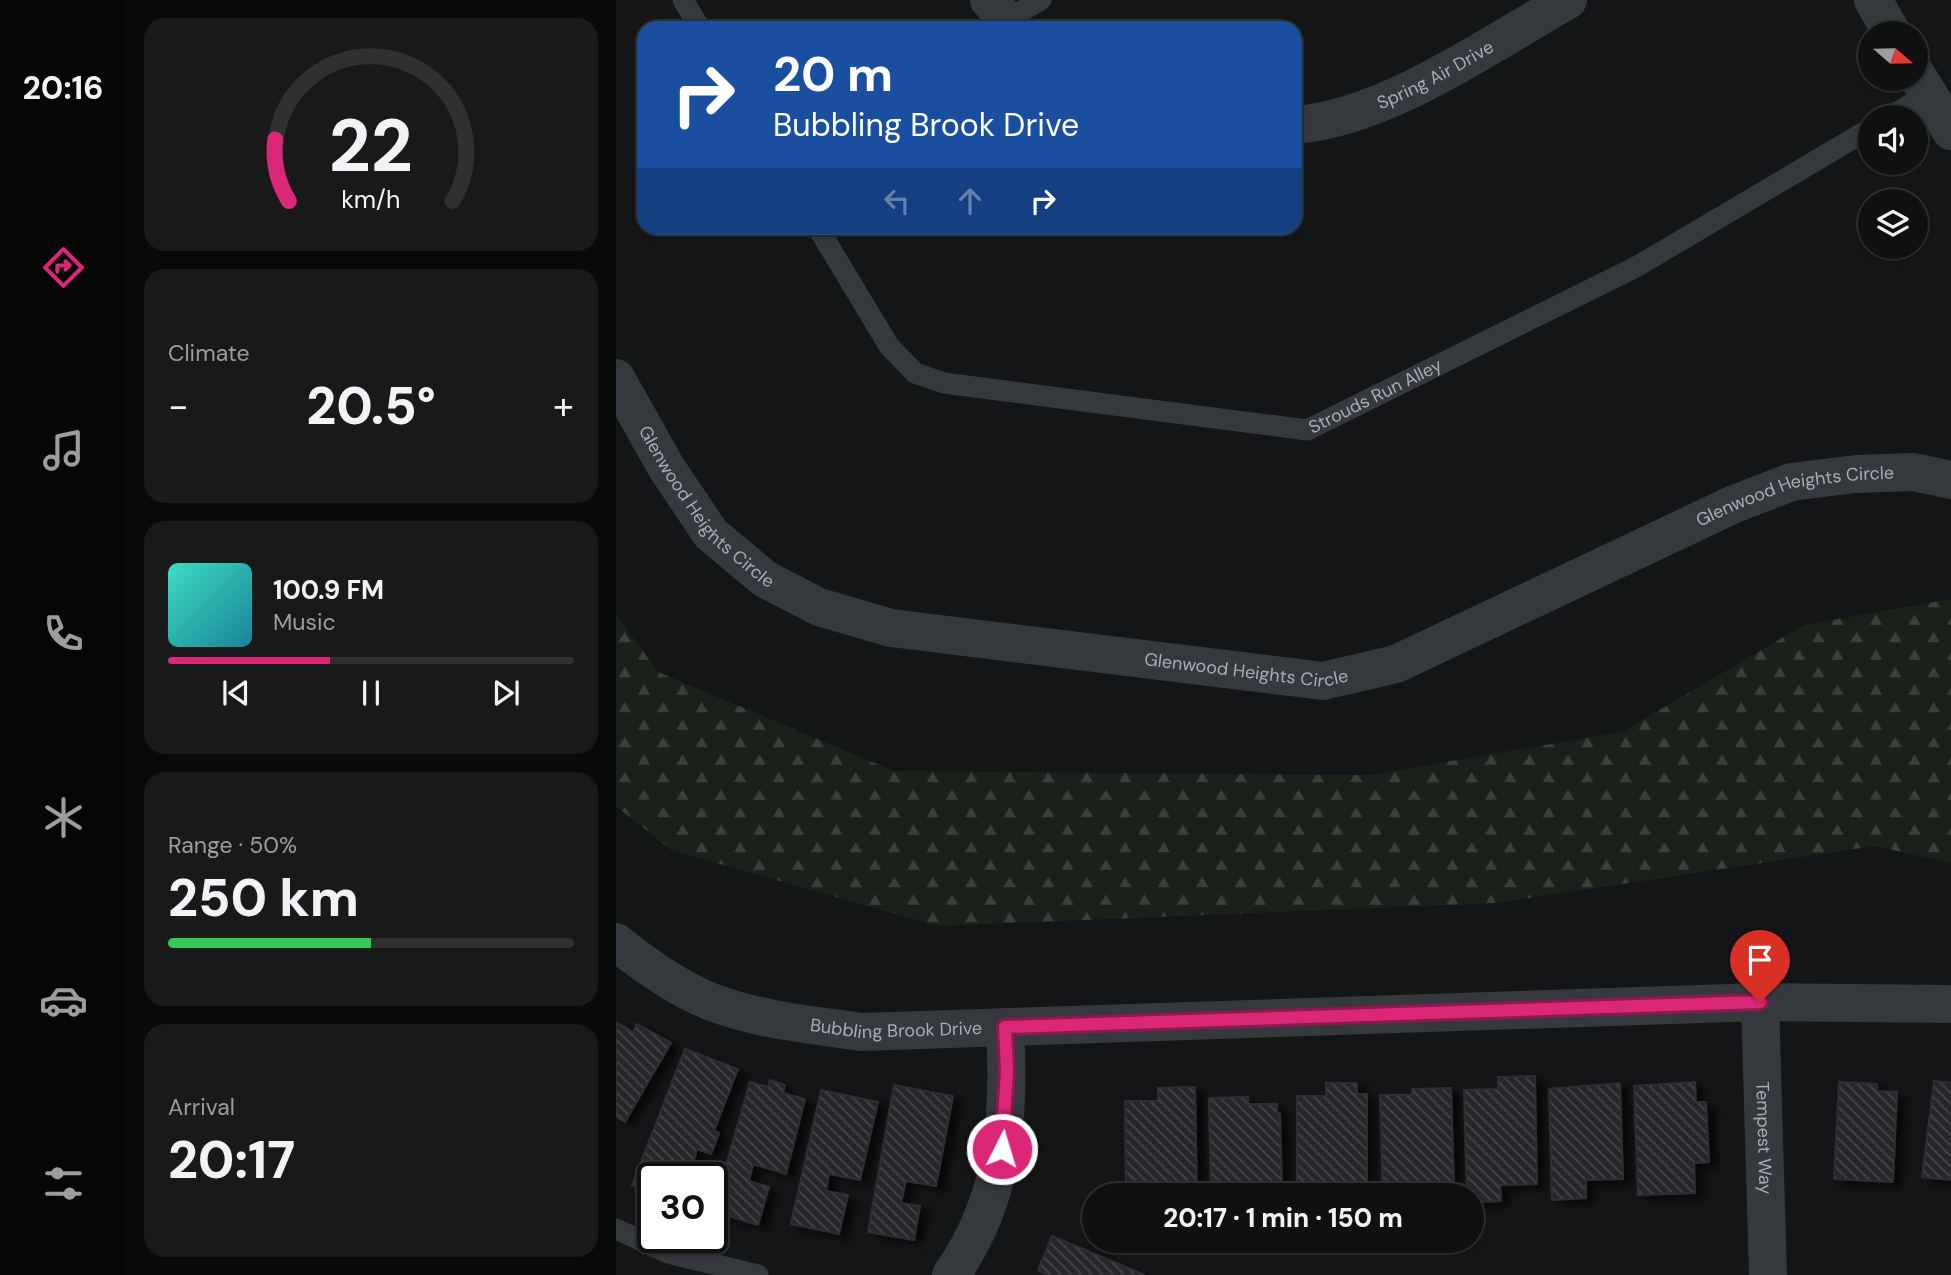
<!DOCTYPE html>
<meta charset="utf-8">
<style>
:root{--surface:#0f1010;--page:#181919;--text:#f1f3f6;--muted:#9b9d9f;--line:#2f3030;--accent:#db2777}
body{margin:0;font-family:"DM Sans",sans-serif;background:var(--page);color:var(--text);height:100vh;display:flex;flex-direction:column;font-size:26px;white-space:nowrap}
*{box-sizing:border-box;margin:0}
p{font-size:23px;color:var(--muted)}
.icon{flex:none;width:38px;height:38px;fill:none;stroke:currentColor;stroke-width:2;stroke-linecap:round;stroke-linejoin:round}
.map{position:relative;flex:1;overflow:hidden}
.side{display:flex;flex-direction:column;gap:18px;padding:18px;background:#080909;width:490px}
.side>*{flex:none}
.hud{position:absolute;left:21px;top:21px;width:665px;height:214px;border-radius:21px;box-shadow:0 2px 5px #0004,0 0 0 2px var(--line);background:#1a4fa0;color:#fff;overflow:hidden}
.needle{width:46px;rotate:110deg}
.buttons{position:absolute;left:1242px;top:21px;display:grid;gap:14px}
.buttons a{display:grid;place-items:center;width:70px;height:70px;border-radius:50%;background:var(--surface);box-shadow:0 2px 5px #0004,0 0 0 2px var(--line);font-size:35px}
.speed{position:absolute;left:21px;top:1162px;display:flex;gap:14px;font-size:35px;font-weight:700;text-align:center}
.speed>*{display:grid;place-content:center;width:91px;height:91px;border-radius:50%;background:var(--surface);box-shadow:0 2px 5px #0004,0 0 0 2px var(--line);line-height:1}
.speed .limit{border:4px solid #111;border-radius:10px;background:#fff;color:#111}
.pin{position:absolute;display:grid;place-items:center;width:60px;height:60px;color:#fff;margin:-72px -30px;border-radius:50% 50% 50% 0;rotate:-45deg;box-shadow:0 0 7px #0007}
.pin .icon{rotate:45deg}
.me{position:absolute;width:77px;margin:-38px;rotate:5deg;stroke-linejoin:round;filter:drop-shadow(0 0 5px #0008)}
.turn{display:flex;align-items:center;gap:24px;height:147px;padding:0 21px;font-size:32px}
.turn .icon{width:91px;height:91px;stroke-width:2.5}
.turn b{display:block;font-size:49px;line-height:60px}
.lanes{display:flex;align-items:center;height:66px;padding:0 21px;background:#0003;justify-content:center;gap:35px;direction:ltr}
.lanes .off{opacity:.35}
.big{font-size:52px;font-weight:800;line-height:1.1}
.side .card{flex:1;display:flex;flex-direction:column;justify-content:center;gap:10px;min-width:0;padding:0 24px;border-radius:21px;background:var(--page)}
.side .dial{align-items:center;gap:0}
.dial svg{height:182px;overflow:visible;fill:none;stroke:var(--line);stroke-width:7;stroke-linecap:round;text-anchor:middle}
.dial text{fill:var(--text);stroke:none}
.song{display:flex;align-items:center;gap:21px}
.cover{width:84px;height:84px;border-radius:10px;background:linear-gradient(135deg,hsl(170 70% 55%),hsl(190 70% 35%))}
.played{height:7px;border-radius:4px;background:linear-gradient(90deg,var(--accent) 40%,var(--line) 40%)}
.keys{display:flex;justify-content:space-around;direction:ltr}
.heat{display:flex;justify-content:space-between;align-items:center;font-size:38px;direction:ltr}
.charge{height:10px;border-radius:5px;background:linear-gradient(90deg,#34c759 50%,var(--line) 0)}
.trip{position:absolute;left:466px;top:1183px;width:402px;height:70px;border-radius:35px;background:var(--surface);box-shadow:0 2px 5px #0004,0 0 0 2px var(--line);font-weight:800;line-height:70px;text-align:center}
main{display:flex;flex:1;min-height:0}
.dock{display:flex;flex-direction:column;width:126px;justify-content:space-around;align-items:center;background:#060606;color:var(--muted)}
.dock .icon{width:49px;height:49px}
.dock .on{color:var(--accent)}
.dock b{font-size:32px;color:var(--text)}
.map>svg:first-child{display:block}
.forest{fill:url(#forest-firs)}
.building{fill:url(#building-back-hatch);stroke:#2e2f32;stroke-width:2;filter:url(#shadow)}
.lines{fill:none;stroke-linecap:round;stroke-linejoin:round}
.lane{stroke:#35383c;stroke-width:21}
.street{stroke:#35383c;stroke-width:38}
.route-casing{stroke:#8e194d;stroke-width:18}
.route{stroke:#db2777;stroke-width:12}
.labels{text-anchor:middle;stroke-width:7;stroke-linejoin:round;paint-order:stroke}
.street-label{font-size:18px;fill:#a5afb7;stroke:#0f1011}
</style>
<main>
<nav class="dock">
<b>20:16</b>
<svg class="icon on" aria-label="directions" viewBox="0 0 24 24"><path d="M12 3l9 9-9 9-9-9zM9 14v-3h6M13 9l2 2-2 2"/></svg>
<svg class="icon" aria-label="music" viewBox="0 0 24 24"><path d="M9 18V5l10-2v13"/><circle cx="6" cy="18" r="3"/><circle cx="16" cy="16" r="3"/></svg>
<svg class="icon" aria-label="phone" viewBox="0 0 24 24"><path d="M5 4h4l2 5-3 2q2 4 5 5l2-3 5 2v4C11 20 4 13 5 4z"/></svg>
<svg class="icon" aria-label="climate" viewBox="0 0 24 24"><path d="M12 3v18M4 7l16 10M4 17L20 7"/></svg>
<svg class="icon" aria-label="car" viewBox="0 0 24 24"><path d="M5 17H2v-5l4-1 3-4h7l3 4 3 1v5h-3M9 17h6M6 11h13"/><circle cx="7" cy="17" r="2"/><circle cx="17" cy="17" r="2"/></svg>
<svg class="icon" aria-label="filters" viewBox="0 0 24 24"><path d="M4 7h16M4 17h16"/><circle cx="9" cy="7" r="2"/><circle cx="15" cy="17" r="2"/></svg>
</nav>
<section class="side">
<div class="card dial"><svg viewBox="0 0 100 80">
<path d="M14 69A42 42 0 1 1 86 69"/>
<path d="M14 69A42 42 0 0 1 8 42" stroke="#db2777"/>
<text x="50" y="56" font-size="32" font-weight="700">22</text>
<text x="50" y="72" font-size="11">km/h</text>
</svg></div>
<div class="card"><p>Climate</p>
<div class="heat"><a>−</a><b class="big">20.5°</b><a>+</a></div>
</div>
<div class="card">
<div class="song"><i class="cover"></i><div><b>100.9 FM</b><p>Music</p></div></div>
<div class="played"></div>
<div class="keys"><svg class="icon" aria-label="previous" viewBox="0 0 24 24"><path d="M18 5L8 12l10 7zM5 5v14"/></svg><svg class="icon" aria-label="pause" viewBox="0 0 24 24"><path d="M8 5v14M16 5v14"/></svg><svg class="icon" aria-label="next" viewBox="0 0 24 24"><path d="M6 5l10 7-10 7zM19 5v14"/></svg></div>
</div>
<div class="card"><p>Range · 50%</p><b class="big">250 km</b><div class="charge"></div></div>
<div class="card"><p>Arrival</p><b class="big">20:17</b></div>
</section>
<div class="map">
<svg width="1335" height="1275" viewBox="0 0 1335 1275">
<defs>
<pattern id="forest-firs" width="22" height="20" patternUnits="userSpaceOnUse" patternTransform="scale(1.75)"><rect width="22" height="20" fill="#1b211a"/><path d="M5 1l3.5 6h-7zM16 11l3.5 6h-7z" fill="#393f39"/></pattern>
<pattern id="building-back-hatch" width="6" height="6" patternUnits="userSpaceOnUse" patternTransform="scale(1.75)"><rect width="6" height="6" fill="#27282a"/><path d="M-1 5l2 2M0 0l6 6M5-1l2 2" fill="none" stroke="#434547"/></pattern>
<filter id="shadow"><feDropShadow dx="8" dy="4.5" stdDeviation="3.5" flood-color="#0009"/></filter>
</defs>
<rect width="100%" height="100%" fill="#141516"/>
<path class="forest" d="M1335,599v264l-76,-17 -380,57 -557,23 -267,-76 -55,-44v-192l42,58 236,99 475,4 253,-43 182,-107z"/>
<path class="building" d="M0,1022l17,10 4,-8 34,19 -46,79 -9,-5z
M69,1049l53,20 -24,62 5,2 -8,21 -14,-5 -8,29h-36v15l-21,-8z
M919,1076l2,108 -37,1 1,16 -29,1v-7h-5l-3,-105 34,-1v-12z
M154,1080l15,5 -2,8 22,6 -19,75 -33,-10 -4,17 20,6 -11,38 -45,-14 37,-129 18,5z
M1318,1081l17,2v97l-29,-3z
M1079,1082l1,20h10l3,60 -15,1 1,30 -57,2 -4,-109z
M1223,1082l38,2v7l20,1 -4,90 -59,-3z
M710,1083h31v11h10v94l-37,1v6h-33v-99h29z
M1004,1083l3,96 -37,1v18l-34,2 -3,-111z
M278,1085l59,11 -17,90 -30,-5 -5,22 19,3 -6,34 -46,-8z
M579,1087l2,108h-71l-1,-94h33v-13z
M835,1088l3,99 -38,1v7h-33l-3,-100h32v-6z
M205,1090l57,12 -18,78 -31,-6 -3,17 22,4 -9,39 -48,-10z
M632,1097v7h29v9h3l2,80 -71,1 -2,-96z
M436,1236l93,39h-98l-9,-5z"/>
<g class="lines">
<g class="lane">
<path d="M67,0l17,28"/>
<path d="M390,20l35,-20"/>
<path d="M1273,117l39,-23"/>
<path id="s1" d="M202,228l71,118 26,27 29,10 363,47 329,-163 235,-139"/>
<path d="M0,1229l52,24 90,22"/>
</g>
<g class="street">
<path d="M373,0l24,28"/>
<path d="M1257,0l19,33"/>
<path d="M1300,74l35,57"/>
<path id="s2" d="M679,125c91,-7 194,-80 273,-125"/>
<path id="s3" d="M0,378l50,89 45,67 54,45 54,28 72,21 432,53 73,-17 336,-159 59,-23 65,-8 57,-2 38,8"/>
<path id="s4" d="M0,942c31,25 69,52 107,64 44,15 92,19 138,26l899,-30 191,2"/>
<path id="s5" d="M1144,1002l8,273"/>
<path d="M335,1275c54,-77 59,-157 54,-248"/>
</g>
</g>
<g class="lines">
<g class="route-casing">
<path id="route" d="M386,1149l5,-78 -2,-44 755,-25"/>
</g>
<use href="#route" class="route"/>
</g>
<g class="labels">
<g class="street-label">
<text dy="6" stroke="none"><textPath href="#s2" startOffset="150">Spring Air Drive</textPath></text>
<text dy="6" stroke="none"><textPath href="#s1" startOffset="648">Strouds Run Alley</textPath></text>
<text dy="6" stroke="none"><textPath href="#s3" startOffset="1335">Glenwood Heights Circle</textPath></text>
<text dy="6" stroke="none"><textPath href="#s3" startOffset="159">Glenwood Heights Circle</textPath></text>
<text dy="6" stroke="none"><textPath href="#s3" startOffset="747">Glenwood Heights Circle</textPath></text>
<text dy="6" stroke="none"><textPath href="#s4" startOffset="301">Bubbling Brook Drive</textPath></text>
<text dy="6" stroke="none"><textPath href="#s5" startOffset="136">Tempest Way</textPath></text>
</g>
</g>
</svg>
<div class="buttons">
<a><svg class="needle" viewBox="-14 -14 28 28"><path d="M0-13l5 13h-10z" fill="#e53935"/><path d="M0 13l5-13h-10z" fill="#9b9d9f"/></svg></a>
<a><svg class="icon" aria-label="sound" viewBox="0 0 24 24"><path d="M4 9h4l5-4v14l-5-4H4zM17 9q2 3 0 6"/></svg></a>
<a><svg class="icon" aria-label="layers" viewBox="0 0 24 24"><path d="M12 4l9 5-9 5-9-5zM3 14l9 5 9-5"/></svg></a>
</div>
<div class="speed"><div class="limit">30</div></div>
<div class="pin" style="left:1144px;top:1002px;background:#d93025"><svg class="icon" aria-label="arrive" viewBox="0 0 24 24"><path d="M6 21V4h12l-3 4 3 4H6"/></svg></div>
<svg class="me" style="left:386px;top:1149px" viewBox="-20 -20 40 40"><circle r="17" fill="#db2777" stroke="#fff" stroke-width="3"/><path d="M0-11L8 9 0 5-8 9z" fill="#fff"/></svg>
<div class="trip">20:17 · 1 min · 150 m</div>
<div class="hud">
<div class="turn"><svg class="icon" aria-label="right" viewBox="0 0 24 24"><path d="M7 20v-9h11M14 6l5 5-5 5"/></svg><div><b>20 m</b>Bubbling Brook Drive</div></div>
<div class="lanes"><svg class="icon off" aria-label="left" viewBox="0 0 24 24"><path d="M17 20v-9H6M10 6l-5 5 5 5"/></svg><svg class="icon off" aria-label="ahead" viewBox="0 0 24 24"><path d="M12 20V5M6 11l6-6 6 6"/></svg><svg class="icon" aria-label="right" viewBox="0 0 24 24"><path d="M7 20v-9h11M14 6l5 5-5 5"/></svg></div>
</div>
</div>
</main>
